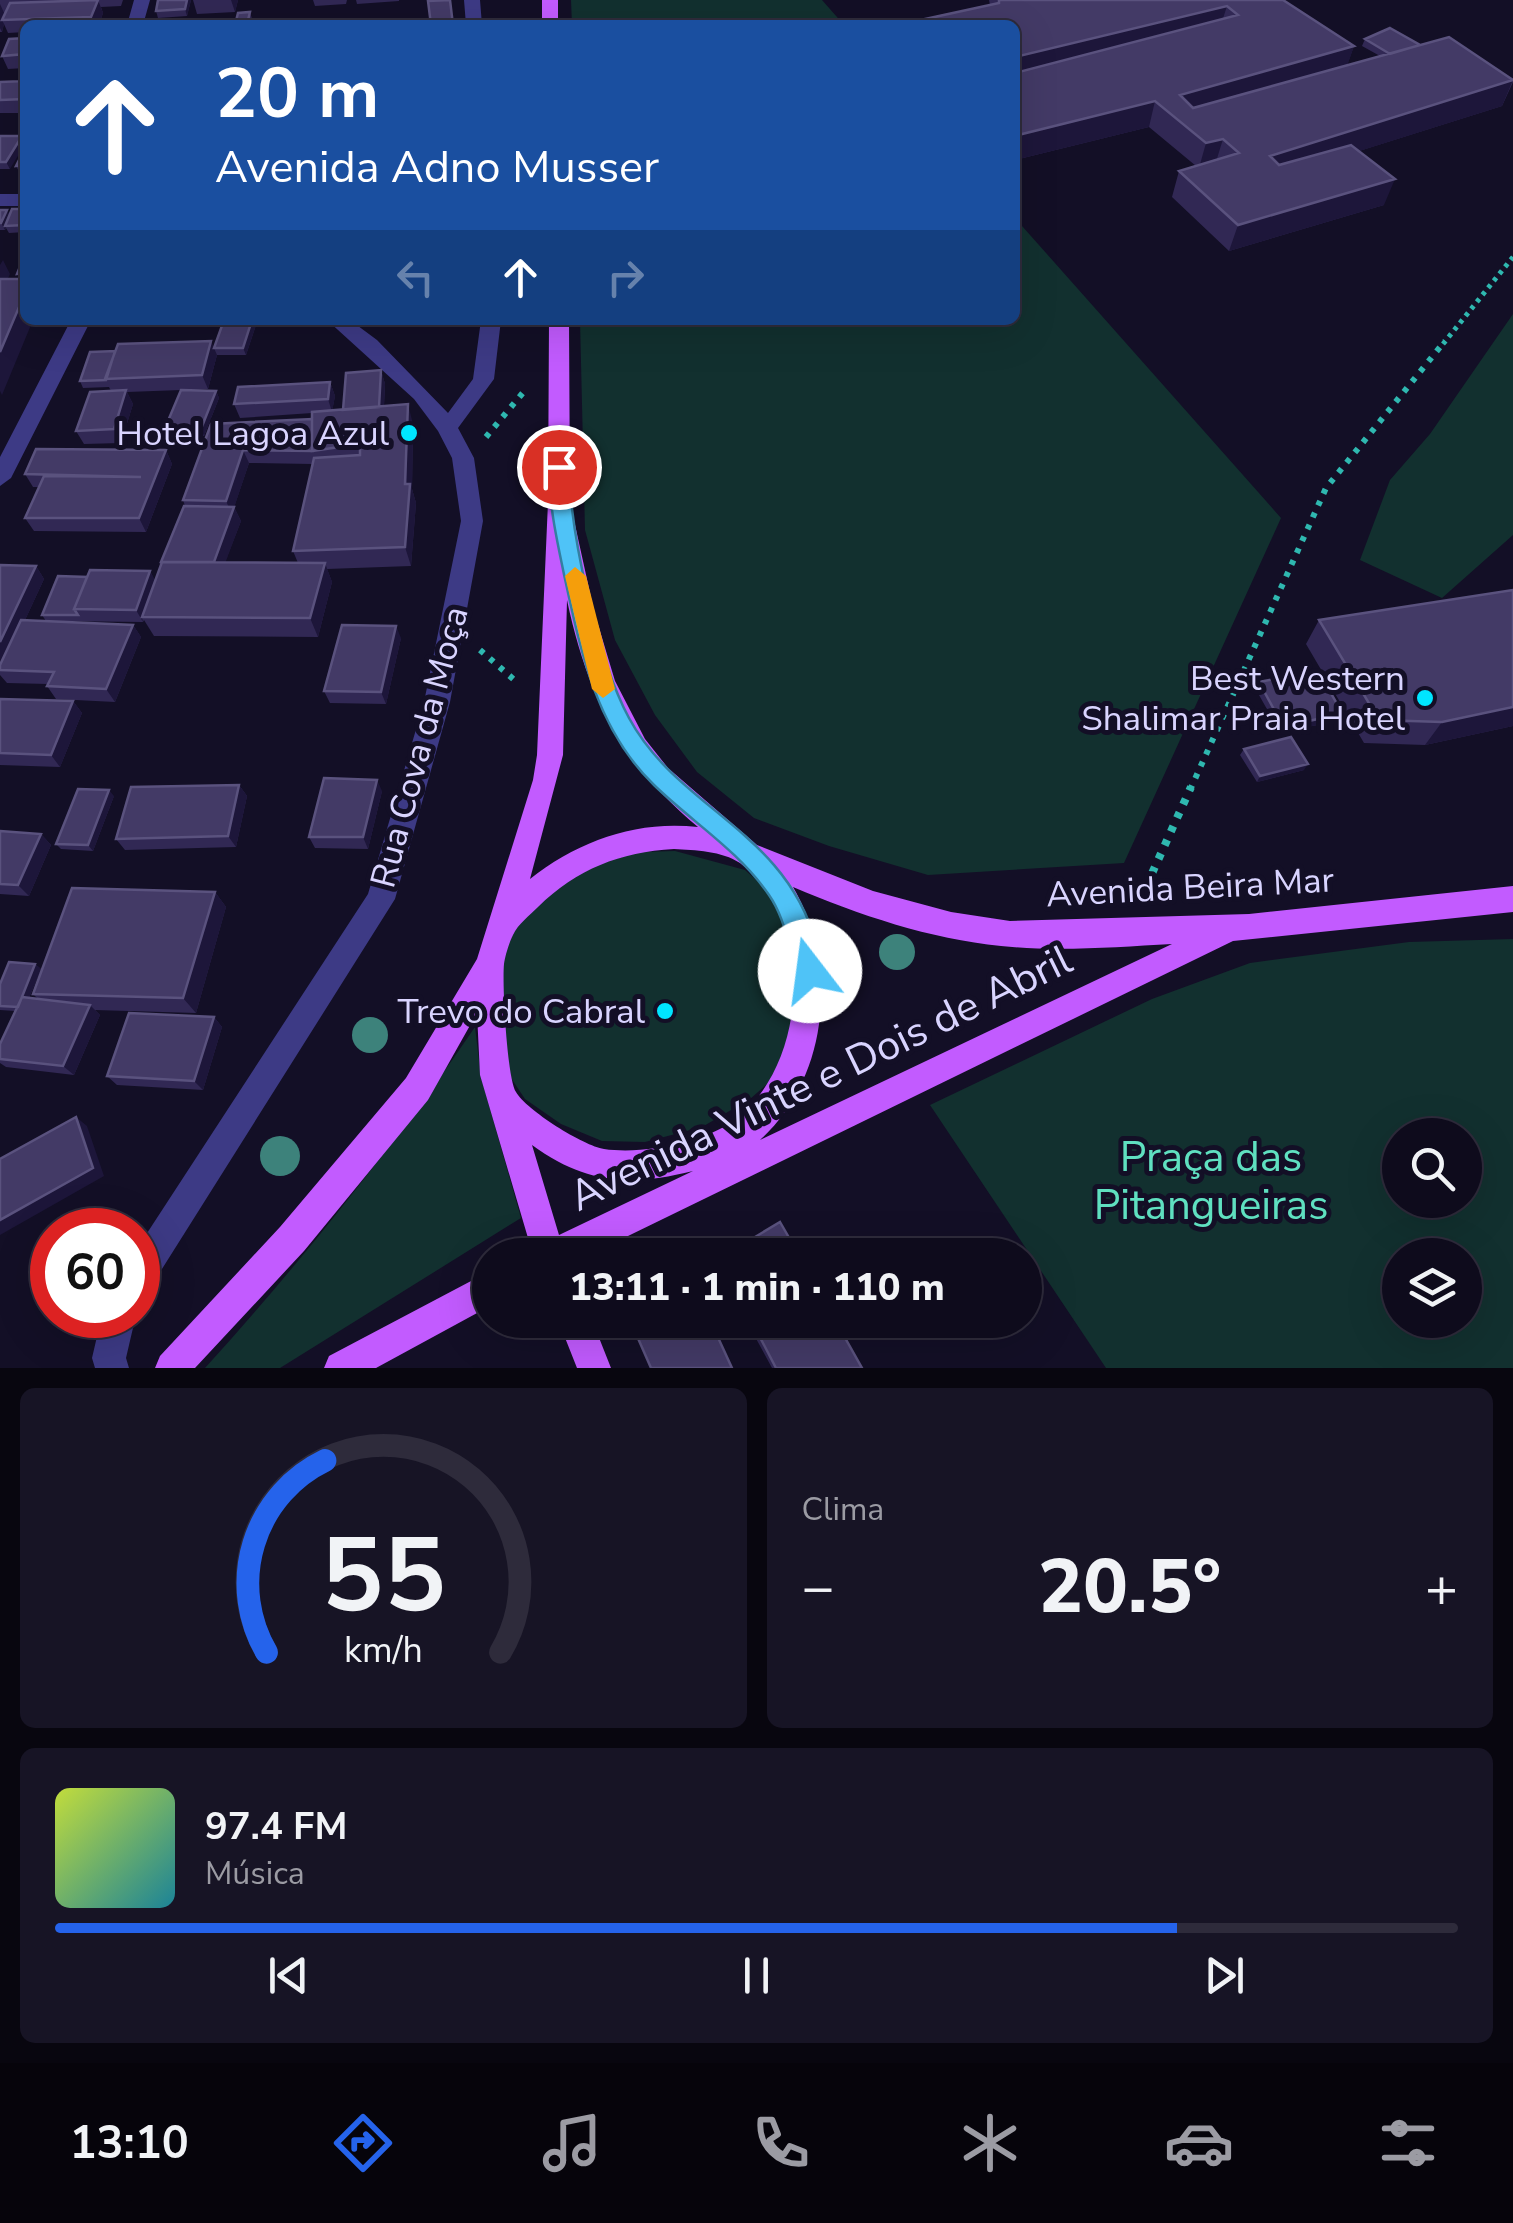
<!DOCTYPE html>
<html lang="pt">
<meta charset="utf-8">
<style>
:root{--surface:#0e0b1c;--page:#171425;--text:#f1f3f6;--muted:#9b9ba3;--line:#2e2b3b;--accent:#2563eb}
body{margin:0;font-family:"Nunito Sans",sans-serif;background:var(--page);color:var(--text);height:100vh;display:flex;flex-direction:column;font-size:38px;white-space:nowrap}
*{box-sizing:border-box;margin:0}
p{font-size:32px;color:var(--muted)}
.icon{flex:none;width:55px;height:55px;fill:none;stroke:currentColor;stroke-width:2;stroke-linecap:round;stroke-linejoin:round}
.map{position:relative;height:1368px;overflow:hidden}
.side{display:flex;flex-direction:column;gap:20px;padding:20px;background:#08060f;flex:1}
.side>*{flex:none}
.top-card{position:absolute;left:20px;top:20px;width:1000px;height:305px;border-radius:15px;box-shadow:0 10px 40px #0002,0 0 0 2px var(--line);background:#1a4fa0;color:#fff;overflow:hidden}
.fabs{position:absolute;left:1382px;top:1118px;display:grid;gap:20px}
.fabs a{display:grid;place-items:center;width:100px;height:100px;border-radius:50%;background:var(--surface);box-shadow:0 10px 40px #0002,0 0 0 2px var(--line);font-size:50px}
.speed{position:absolute;left:30px;top:1208px;display:flex;gap:20px;font-size:50px;font-weight:700;text-align:center}
.speed>*{display:grid;place-content:center;width:130px;height:130px;border-radius:50%;background:var(--surface);box-shadow:0 10px 40px #0002,0 0 0 2px var(--line);line-height:1}
.speed .limit{border:15px solid #d22;background:#fff;color:#111}
.pin{position:absolute;display:grid;place-items:center;width:85px;height:85px;color:#fff;margin:-42px;border:5px solid #fff;border-radius:50%;box-shadow:0 2px 10px #0007}
.me{position:absolute;width:110px;margin:-55px;rotate:345deg;stroke-linejoin:round;filter:drop-shadow(0 0 8px #0008)}
.turn{display:flex;align-items:center;gap:35px;height:210px;padding:0 30px;font-size:45px}
.turn .icon{width:130px;height:130px;stroke-width:2.5}
.turn b{display:block;font-size:70px;line-height:85px}
.lanes{display:flex;align-items:center;height:95px;padding:0 30px;background:#0003;justify-content:center;gap:50px;direction:ltr}
.lanes .off{opacity:.35}
.big{font-size:75px;font-weight:800;line-height:1.1}
.side .tile{flex:1;display:flex;flex-direction:column;justify-content:center;gap:15px;min-width:0;padding:0 35px;border-radius:15px;background:var(--page)}
.side .dial{align-items:center;gap:0}
.dial svg{height:260px;overflow:visible;fill:none;stroke:var(--line);stroke-width:7;stroke-linecap:round;text-anchor:middle}
.dial text{fill:var(--text);stroke:none}
.song{display:flex;align-items:center;gap:30px}
.cover{width:120px;height:120px;border-radius:15px;background:linear-gradient(135deg,hsl(70 70% 55%),hsl(190 70% 35%))}
.played{height:10px;border-radius:5px;background:linear-gradient(90deg,var(--accent) 80%,var(--line) 80%)}
.keys{display:flex;justify-content:space-around;direction:ltr}
.heat{display:flex;justify-content:space-between;align-items:center;font-size:55px;direction:ltr}
.side .tiles{flex:1;display:grid;gap:20px;grid-template-columns:1fr 1fr}
.tile:last-child{grid-column:span 2}
.trip{position:absolute;left:472px;top:1238px;width:570px;height:100px;border-radius:50px;background:var(--surface);box-shadow:0 10px 40px #0002,0 0 0 2px var(--line);font-weight:800;line-height:100px;text-align:center}
.dock{display:flex;height:160px;justify-content:space-around;align-items:center;background:#06040b;color:var(--muted)}
.dock .icon{width:70px;height:70px}
.dock .current{color:var(--accent)}
.dock b{font-size:45px;color:var(--text)}
.map>svg:first-child{display:block}
.green{fill:#12302f;fill-rule:evenodd}
.lines{fill:none;stroke-linecap:round;stroke-linejoin:round}
.path-far2{stroke:#2fb8b0;stroke-width:5;stroke-dasharray:4 5;stroke-linecap:butt}
.path-far1{stroke:#2fb8b0;stroke-width:6;stroke-dasharray:5 8;stroke-linecap:butt}
.path{stroke:#2fb8b0;stroke-width:8;stroke-dasharray:6 9;stroke-linecap:butt}
.minor{fill:#3d3a85;fill-rule:evenodd}
.major{fill:#c25bff;fill-rule:evenodd}
.tree{fill:#3d827b}
.wall{fill:#312854;fill-rule:evenodd}
.shaded-wall{fill:#1d163a}
.building{fill:#433a66;stroke:#5a527e;stroke-width:2.5}
.route{fill:#4fc3f7;stroke:#337fa1;stroke-width:2.5}
.slow{fill:#f59e0b}
.poi-dot{fill:#00e5ff;stroke:#130f26;stroke-width:4}
.labels{text-anchor:middle;stroke-width:10;stroke-linejoin:round;paint-order:stroke}
.poi-label{font-size:35px;fill:#d9d4ff;stroke:#130f26;text-anchor:end}
.street-label{font-size:35px;fill:#d9d4ff;stroke:#130f26}
.near-street-label{font-size:42px;fill:#d9d4ff;stroke:#130f26}
.near-park-label{font-size:42px;fill:#5fe0c0;stroke:#130f26}
</style>
<div class="map">
<svg width="1513" height="1368" viewBox="0 0 1513 1368">
<rect width="100%" height="100%" fill="#130f26"/>
<path class="green" d="M571,0h251l22,25h-272z
M1015,218l266,300 -157,345 -196,12 -99,-29 -75,-28 -57,-46 -42,-57 -40,-75 -30,-110 -5,-210h435z
M1513,314v221l-71,63 -82,-38 30,-80 40,-46z
M675,851l70,19 32,28 28,78 -21,93 -34,30 -48,28 -57,15 -43,-1 -41,-17 -36,-25 -24,-36 -1,-100 16,-36 58,-57 66,-18z
M1513,939v429h-407l-176,-263 222,-106 98,-36 159,-21zM1465,1135v65h-65v-65zM1465,1255v65h-65v-65z
M475,1027l6,50 40,141 -241,150h-75c97,-107 188,-221 270,-341z"/>
<g class="lines">
<path class="path-far2" d="M1443,344l70,-87"/>
<path class="path-far1" d="M486,437l40,-48
M480,650l39,34
M1190,790l136,-302 119,-147"/>
<path class="path" d="M1140,900l51,-113"/>
<path class="minor" d="M134,0h16l-7,25h-16z
M464,0h16l2,25h-16z
M0,194h25v12h-25z
M71,320h20l-80,158 -11,8v-29z
M327,320h23l27,20 71,73 25,-34 8,-59h20l-7,59 -36,49 16,30 9,63 -33,181 -55,197 -245,389 -12,5v-46l230,-353 56,-192 37,-181 -9,-63 -14,-27 -24,-32z
M102,1315h34l-10,43 3,10h-34l-3,-10z"/>
<path class="major" d="M542,0h16v25h-16z
M549,320h20l1,182 24,109 21,70 30,58 23,29 89,77 116,46 78,21 59,9 239,-7 264,-28v26l-280,29 -644,314h-56l-53,-180 -3,-62 -49,87 -124,151 -109,117h-40l5,-12 120,-129 126,-149 71,-119 56,-179 4,-25 11,-253zM567,600c20,95 55,164 131,227 -62,-7 -120,14 -168,52l33,-124zM674,849c21,1 48,2 66,14 75,56 68,194 1,252 -30,27 -97,40 -137,34 -20,-3 -78,-39 -88,-57 -9,-13 -14,-109 -12,-128 1,-8 5,-21 9,-29 5,-11 17,-20 25,-28 39,-38 82,-55 136,-58zM793,887c66,28 137,52 208,59 56,6 115,1 171,-2l-412,196c69,-62 79,-175 33,-253zM532,1145c54,39 97,42 161,26l-134,64z
M490,1271v35l-114,62h-52l5,-12z
M558,1320h34l19,48h-34z"/>
</g>
<g class="tree">
<circle cx="897" cy="952" r="18"/>
<circle cx="370" cy="1035" r="18"/>
<circle cx="280" cy="1156" r="20"/>
</g>
<path class="wall" d="M0,0h123l-2,6 -20,1 2,6 -4,12h-74v7l-17,1 -4,-9 -2,8h-2z
M191,0l-4,16 -29,2 -2,-7z
M193,0h45l-3,12 -38,2z
M313,0h34l-1,4 -31,2z
M356,0h43v1l-42,3z
M989,0h294l71,46 -7,19 33,-9 -18,-10 3,-7 55,6 93,34v3l-11,24 -143,45 25,54 -155,46 -57,-54 7,-26 17,-5 -47,-39 -134,33v-135h-109l1,-2 83,-18z
M250,12l2,7 -1,6h-14l-1,-4z
M25,38v30l-17,1 -6,-13z
M25,72v41h-25v-31l19,-1z
M0,136l10,33h-10z
M25,148v24l-5,1 -4,-7z
M25,209v23l-16,1 -3,-5 -1,2h-5v-20l10,5z
M257,322l-11,33h-29l-9,34 -25,1 33,1 3,7 -15,38 -36,-1 -3,-7 16,-38 -54,2 6,12 -12,39 -37,1 -8,-13 35,-40 -2,-4 -26,1 -3,-7 134,-33z
M381,370l4,14 -1,22 29,18 -1,65 4,14 -5,63 -84,3 5,13 -14,55 -164,-1 -10,-16 -1,2 -91,-1 81,4 8,12 -26,65 -59,-3 -9,-13 1,-2 -41,-1 -7,-8v-110l36,1 8,13 -19,41 21,1 -4,-6 45,-38 63,-6 5,10 30,-75 -2,-6 28,-76 101,-5v-6l-72,5 -6,-14 96,-22 5,14 -3,15 11,-1zM249,463l63,1 -19,87 5,12 -73,-1 16,-41 -7,-14z
M166,450l6,14 -26,68 -112,-1 -9,-13 14,-31h-6l-8,-13z
M1513,590v136l-88,19 -61,-2 -58,-99 13,-24z
M401,638l-15,66 -56,-1 -6,-12z
M1259,682l80,39 -59,11 -25,-44z
M0,699l73,2 9,12 -22,54 -60,-2z
M1244,749l60,21 -47,12 -17,-27z
M239,785l8,11 -11,51 -111,3 -9,-11z
M382,791l-14,58 -53,-1 -6,-11z
M114,796l-21,55 -32,-2 -5,-5z
M0,831l41,3 10,11 -22,51 -29,-2z
M215,892l11,15 -30,106 -101,-3 5,5 -26,60 -68,-8 -6,-4v-19l15,-33 -15,-1v-26l35,-20 6,5 -12,29 9,1 -5,-5z
M214,1017l8,10 -19,63 -86,-5 -10,-9z
M746,1320h89l27,48h-90z"/>
<path class="shaded-wall" d="M98,0l5,13 -4,12h-6l-2,-8z
M187,0h4l-4,16 -2,-7z
M231,0h7l-3,12z
M0,4l6,13 -4,3 2,4 -2,8 -2,-4z
M1227,6l-8,25 -204,50v-24z
M1354,46l-9,26 -167,47 2,-24z
M1513,80l-11,26 -241,76 9,-26z
M1155,101l-6,26 -134,33 3,-25z
M22,136l3,8 -15,25 -4,-7z
M1223,139l-8,26 -16,3 7,-25z
M1395,179l-11,26 -155,46 9,-26z
M7,210l4,7 -6,13 -4,-7z
M3,260l7,14 -8,17 -2,-3v-23z
M25,293v27h8l-31,75 -2,-4v-39z
M252,320h4l1,2 -11,33 -3,-7z
M413,320h22v1l-21,3z
M211,341l6,14 -9,34 -6,-14z
M381,370l4,14 -2,42 -4,-13z
M330,382l5,14 -3,16 -4,-13z
M126,390l7,14 -12,39 -7,-14z
M216,391l3,7 -15,38 -3,-7z
M408,404l5,20 -1,65 4,14 -5,63 -6,-19z
M166,450l6,14 -26,68 -7,-14z
M243,450l6,13 -15,45v-1l7,14 -21,56 -7,-13 19,-50 -6,-13z
M325,563l7,19 -14,55 -8,-19z
M36,566l8,13 -42,91h-2v-28z
M150,571l7,13 -15,33 1,5 -7,-12z
M133,625l8,12 -26,65 -9,-13z
M396,626l5,12 -15,66 -5,-12z
M73,701l9,12 -22,54 -9,-12z
M1513,707v19l-88,19 17,-23z
M1343,714l-4,7 -59,11 3,-6z
M1308,764l-4,6 -47,12 3,-6z
M377,780l5,11 -14,58 -5,-12z
M239,785l8,11 -11,51 -8,-11z
M109,790l5,6 -21,55 -5,-6z
M41,834l10,11 -22,51 -11,-11z
M215,892l11,15 -30,106 -13,-15z
M35,964l6,5 -18,43 -5,-5z
M90,1005l10,10 -26,60 -11,-9z
M214,1017l8,10 -19,63 -9,-9z
M76,1117l11,9 17,50 -104,59v-15z"/>
<path class="building" d="M98,0l-7,17 -89,3 8,-17z
M158,0h29l-2,9 -29,2z
M450,0l3,25h-22l-3,-24z
M999,0h284l71,46 -174,49 13,13 256,-71 64,43 -243,76 9,9 72,-20 44,34 -157,46 -59,-54 60,-18 -16,-14 -17,4 -51,-42 -137,34 -3,-3v-59l223,-58 -11,-9 -212,51v-32h-107l-1,-2 92,-20z
M250,12l-2,8 -12,1 2,-8z
M94,23l-1,2h-26l1,-1z
M1390,28l30,17 -30,9 -25,-15z
M25,38v16l-23,2 7,-17z
M24,72l1,9h-6z
M25,81v18l-25,1v-18z
M0,136h22l-16,26h-6z
M25,148v17l-9,1z
M12,209h13v16l-20,1z
M0,210h7l-6,13h-1z
M25,254v19l-8,1z
M0,279h25v14l-25,59z
M224,320h28l-9,28h-29z
M211,341l-9,34 -97,4 13,-35z
M115,351l-9,29 -26,1 10,-29z
M381,370l-2,37 -36,3 3,-37z
M330,382l-2,17 -94,5 4,-17z
M126,390l-12,39 -38,2 14,-39z
M181,390l35,1 -15,38 -36,-1z
M408,404l-3,80h5l-5,63 -112,4 21,-93 46,-3v-11l-48,7v-39z
M312,419v32h2l-71,-1 -17,51 -43,-1 28,-76z
M36,449l130,1 -27,68h-114l19,-42 97,1 -116,-3z
M184,506l50,1 -20,55h-53z
M162,562l163,1 -15,55 -168,-1z
M0,565l36,1 -36,76z
M90,570l60,1 -14,39 -62,-1z
M58,576l29,1 -13,32 4,6h-36z
M1513,590v117l-71,15 -63,-2 -60,-100z
M21,620l112,5 -27,64 -59,-3 7,-14 -54,-2v-5z
M342,625l54,1 -15,66 -57,-1z
M1318,671l25,43 -60,12 -24,-44z
M0,699l73,2 -22,54 -51,-2z
M1291,737l17,27 -48,12 -16,-27z
M324,778l53,2 -14,57h-54z
M239,785l-11,51 -112,3 15,-52z
M78,789l31,1 -21,55 -32,-1z
M0,831l41,3 -23,51 -18,-1z
M72,888l143,4 -32,106 -150,-4z
M9,962l26,2 -17,43 -18,-1v-22z
M22,997l68,8 -27,61 -63,-7v-15z
M129,1013l85,4 -20,64 -87,-5z
M76,1117l17,51 -93,52v-61z
M780,1222l19,33h-74z
M630,1320h80l22,48h-81z
M751,1320h84l27,48h-86z"/>
<path class="route" d="M559,460l10,7c1,65 29,194 60,251 49,91 156,112 187,225 3,13 9,24 4,36l-10,4 -9,-4c-13,-28 -14,-58 -32,-84 -31,-45 -77,-73 -115,-110 -57,-55 -73,-132 -89,-206 -8,-38 -16,-73 -16,-112z"/>
<path class="slow" d="M575,567l11,9 29,113 -12,9 -11,-9 -27,-113z"/>
<g class="poi-dot">
<circle cx="409" cy="433" r="10"/>
<circle cx="1425" cy="698" r="10"/>
<circle cx="665" cy="1011" r="10"/>
</g>
<g class="labels">
<g class="poi-label">
<text x="389" y="445">Hotel Lagoa Azul</text>
<text x="1405" y="690">Best Western<tspan x="1405" dy="40">Shalimar Praia Hotel</tspan></text>
<text x="645" y="1023">Trevo do Cabral</text>
</g>
<g class="street-label">
<text transform="translate(419 747) rotate(-75)" y="12">Rua Cova da Moça</text>
<text transform="translate(1190 887) rotate(-3)" y="12">Avenida Beira Mar</text>
</g>
<g class="near-street-label">
<text transform="translate(820 1077) rotate(-26)" y="15">Avenida Vinte e Dois de Abril</text>
</g>
<g class="near-park-label">
<text x="1211" y="1171">Praça das<tspan x="1211" dy="48">Pitangueiras</tspan></text>
</g>
</g>
</svg>
<div class="fabs">
<a><svg class="icon" aria-label="search" viewBox="0 0 24 24"><circle cx="10" cy="10" r="6"/><path d="M15 15l6 6"/></svg></a>
<a><svg class="icon" aria-label="layers" viewBox="0 0 24 24"><path d="M12 4l9 5-9 5-9-5zM3 14l9 5 9-5"/></svg></a>
</div>
<div class="speed"><div class="limit">60</div></div>
<div class="pin" style="left:559px;top:467px;background:#d93025"><svg class="icon" aria-label="arrive" viewBox="0 0 24 24"><path d="M6 21V4h12l-3 4 3 4H6"/></svg></div>
<svg class="me" style="left:810px;top:971px" viewBox="-20 -20 40 40"><circle r="19" fill="#fff"/><path d="M0-13L10 11 0 6-10 11z" fill="#4fc3f7"/></svg>
<div class="trip">13:11 · 1 min · 110 m</div>
<div class="top-card">
<div class="turn"><svg class="icon" aria-label="ahead" viewBox="0 0 24 24"><path d="M12 20V5M6 11l6-6 6 6"/></svg><div><b>20 m</b>Avenida Adno Musser</div></div>
<div class="lanes"><svg class="icon off" aria-label="left" viewBox="0 0 24 24"><path d="M17 20v-9H6M10 6l-5 5 5 5"/></svg><svg class="icon" aria-label="ahead" viewBox="0 0 24 24"><path d="M12 20V5M6 11l6-6 6 6"/></svg><svg class="icon off" aria-label="right" viewBox="0 0 24 24"><path d="M7 20v-9h11M14 6l5 5-5 5"/></svg></div>
</div>
</div>
<section class="side">
<div class="tiles">
<div class="tile dial"><svg viewBox="0 0 100 80">
<path d="M14 69A42 42 0 1 1 86 69"/>
<path d="M14 69A42 42 0 0 1 32 10" stroke="#2563eb"/>
<text x="50" y="56" font-size="32" font-weight="700">55</text>
<text x="50" y="72" font-size="11">km/h</text>
</svg></div>
<div class="tile"><p>Clima</p>
<div class="heat"><a>−</a><b class="big">20.5°</b><a>+</a></div>
</div>
<div class="tile">
<div class="song"><i class="cover"></i><div><b>97.4 FM</b><p>Música</p></div></div>
<div class="played"></div>
<div class="keys"><svg class="icon" aria-label="previous" viewBox="0 0 24 24"><path d="M18 5L8 12l10 7zM5 5v14"/></svg><svg class="icon" aria-label="pause" viewBox="0 0 24 24"><path d="M8 5v14M16 5v14"/></svg><svg class="icon" aria-label="next" viewBox="0 0 24 24"><path d="M6 5l10 7-10 7zM19 5v14"/></svg></div>
</div>
</div>
</section>
<nav class="dock">
<b>13:10</b>
<svg class="icon current" aria-label="directions" viewBox="0 0 24 24"><path d="M12 3l9 9-9 9-9-9zM9 14v-3h6M13 9l2 2-2 2"/></svg>
<svg class="icon" aria-label="music" viewBox="0 0 24 24"><path d="M9 18V5l10-2v13"/><circle cx="6" cy="18" r="3"/><circle cx="16" cy="16" r="3"/></svg>
<svg class="icon" aria-label="phone" viewBox="0 0 24 24"><path d="M5 4h4l2 5-3 2q2 4 5 5l2-3 5 2v4C11 20 4 13 5 4z"/></svg>
<svg class="icon" aria-label="climate" viewBox="0 0 24 24"><path d="M12 3v18M4 7l16 10M4 17L20 7"/></svg>
<svg class="icon" aria-label="car" viewBox="0 0 24 24"><path d="M5 17H2v-5l4-1 3-4h7l3 4 3 1v5h-3M9 17h6M6 11h13"/><circle cx="7" cy="17" r="2"/><circle cx="17" cy="17" r="2"/></svg>
<svg class="icon" aria-label="filters" viewBox="0 0 24 24"><path d="M4 7h16M4 17h16"/><circle cx="9" cy="7" r="2"/><circle cx="15" cy="17" r="2"/></svg>
</nav>
